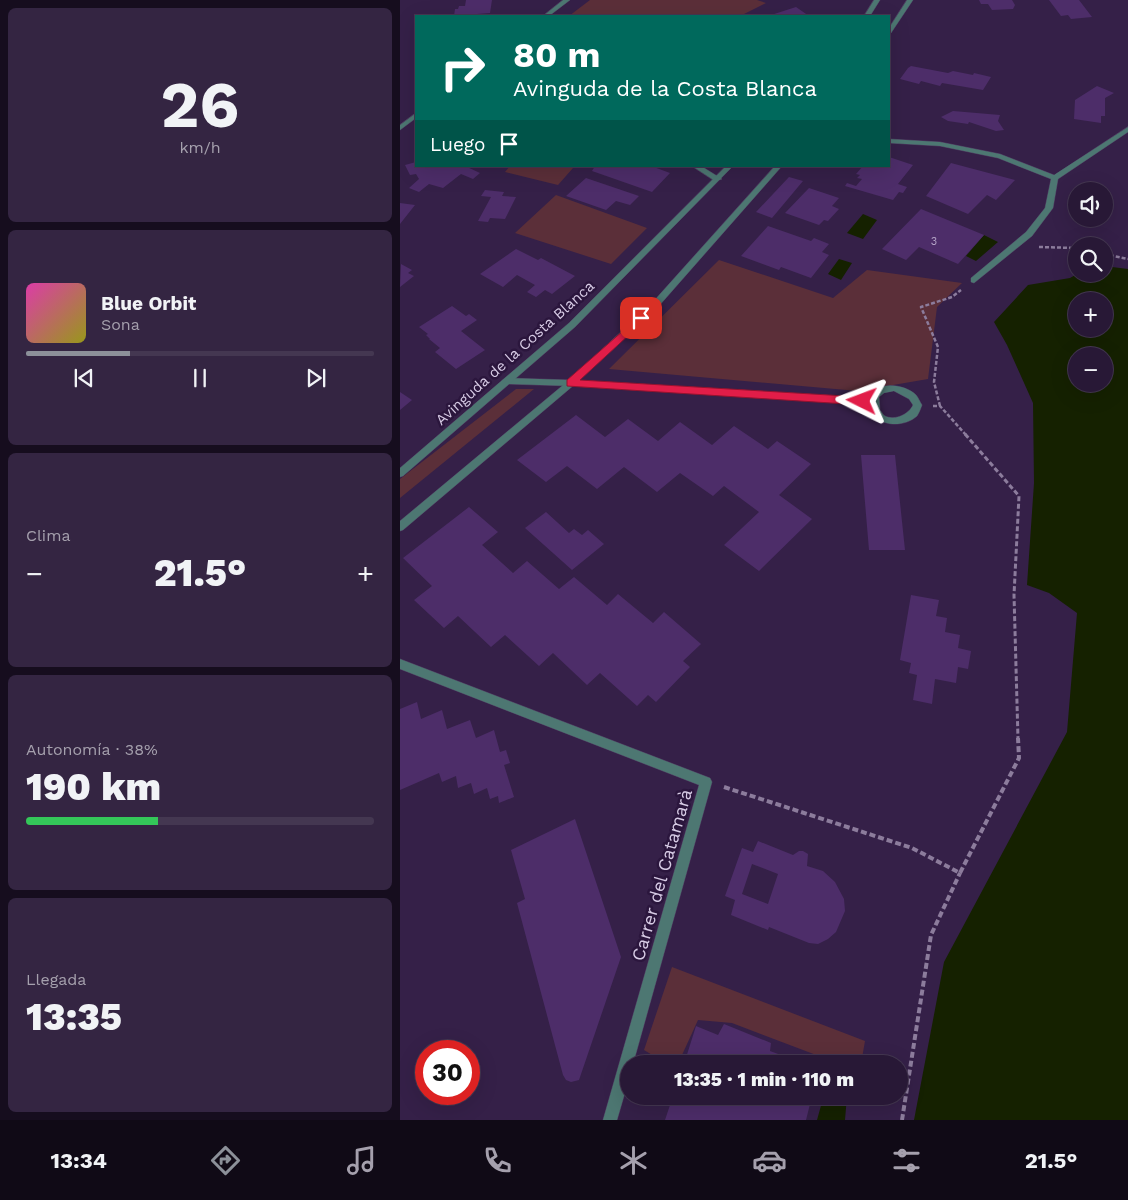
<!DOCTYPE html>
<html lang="es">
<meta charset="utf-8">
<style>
:root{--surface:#281836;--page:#342542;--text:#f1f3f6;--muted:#a5a0ad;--line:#443751;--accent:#8c9099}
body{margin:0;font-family:"Work Sans",sans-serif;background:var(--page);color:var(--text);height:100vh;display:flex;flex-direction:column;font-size:19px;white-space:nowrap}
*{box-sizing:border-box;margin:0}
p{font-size:16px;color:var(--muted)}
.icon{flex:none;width:28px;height:28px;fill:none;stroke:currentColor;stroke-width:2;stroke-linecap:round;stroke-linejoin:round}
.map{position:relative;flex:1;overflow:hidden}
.sheet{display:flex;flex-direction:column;gap:8px;padding:8px;background:#160d1e;width:400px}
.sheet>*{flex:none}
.guide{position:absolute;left:15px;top:15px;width:475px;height:152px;border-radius:0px;box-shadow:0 5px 20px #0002,0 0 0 1px var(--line);background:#00695c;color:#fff;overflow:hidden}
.buttons{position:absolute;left:668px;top:182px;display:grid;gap:10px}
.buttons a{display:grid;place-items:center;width:45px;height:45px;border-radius:50%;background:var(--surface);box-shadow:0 5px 20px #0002,0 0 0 1px var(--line);font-size:25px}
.speed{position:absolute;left:15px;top:1040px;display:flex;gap:10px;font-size:25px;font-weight:700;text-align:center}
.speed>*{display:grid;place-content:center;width:65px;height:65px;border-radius:50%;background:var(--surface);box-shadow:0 5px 20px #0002,0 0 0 1px var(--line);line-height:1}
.speed .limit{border:8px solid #d22;background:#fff;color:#111}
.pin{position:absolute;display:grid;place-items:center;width:42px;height:42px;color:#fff;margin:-21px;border-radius:10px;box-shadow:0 2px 8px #0006}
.me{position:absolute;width:55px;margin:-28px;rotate:273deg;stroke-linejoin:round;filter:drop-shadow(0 0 4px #0008)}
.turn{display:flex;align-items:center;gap:18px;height:105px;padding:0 15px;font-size:22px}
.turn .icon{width:65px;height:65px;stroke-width:2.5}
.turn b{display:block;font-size:35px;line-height:42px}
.then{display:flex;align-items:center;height:48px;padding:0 15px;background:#0003;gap:10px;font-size:19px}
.big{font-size:38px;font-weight:800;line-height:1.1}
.sheet .tile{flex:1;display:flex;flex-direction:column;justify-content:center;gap:8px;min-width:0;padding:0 18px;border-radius:8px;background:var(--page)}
.sheet .dial{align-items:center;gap:0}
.dial b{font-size:65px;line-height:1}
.song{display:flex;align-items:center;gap:15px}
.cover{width:60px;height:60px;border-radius:8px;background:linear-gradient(135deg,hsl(320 70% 55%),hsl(60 70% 35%))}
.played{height:5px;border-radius:2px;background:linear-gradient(90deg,var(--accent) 30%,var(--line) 30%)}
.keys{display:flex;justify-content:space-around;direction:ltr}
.heat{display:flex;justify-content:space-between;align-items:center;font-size:28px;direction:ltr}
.charge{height:8px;border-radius:4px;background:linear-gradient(90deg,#34c759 38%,var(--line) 0)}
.trip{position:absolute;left:220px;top:1055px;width:288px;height:50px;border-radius:25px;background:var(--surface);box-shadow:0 5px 20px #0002,0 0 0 1px var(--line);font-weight:800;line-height:50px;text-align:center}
.tab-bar{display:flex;height:80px;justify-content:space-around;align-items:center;background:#100a16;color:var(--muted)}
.tab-bar .icon{width:35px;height:35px}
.tab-bar .current{color:var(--accent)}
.tab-bar b{font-size:22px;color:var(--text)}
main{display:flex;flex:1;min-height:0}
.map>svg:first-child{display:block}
.green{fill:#5b2f39}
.water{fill:#152100;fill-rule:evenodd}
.building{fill:#4d2d69;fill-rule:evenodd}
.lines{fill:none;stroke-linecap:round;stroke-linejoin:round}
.minor-casing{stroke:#4f3b61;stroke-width:1}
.tertiary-casing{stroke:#4f3b61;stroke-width:1}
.path-far2{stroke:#8c7c9c;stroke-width:2.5;stroke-dasharray:4 2;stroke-linecap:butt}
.path-far1{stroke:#8c7c9c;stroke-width:3;stroke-dasharray:5 2.5;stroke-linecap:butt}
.path{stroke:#8c7c9c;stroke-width:4;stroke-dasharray:6 3;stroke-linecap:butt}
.minor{fill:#4d7772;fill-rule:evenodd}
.tertiary{fill:#4d7772;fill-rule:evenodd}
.route{fill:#e11d48;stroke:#92132f}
.labels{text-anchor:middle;stroke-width:5;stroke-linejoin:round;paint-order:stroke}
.far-number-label{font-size:11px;fill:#b4a4c6}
.street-label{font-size:15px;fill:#d7cbe5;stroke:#2b163d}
.near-street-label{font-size:18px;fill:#d7cbe5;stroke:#2b163d}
</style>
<main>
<section class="sheet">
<div class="tile dial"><b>26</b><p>km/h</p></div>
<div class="tile">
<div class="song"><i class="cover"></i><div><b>Blue Orbit</b><p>Sona</p></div></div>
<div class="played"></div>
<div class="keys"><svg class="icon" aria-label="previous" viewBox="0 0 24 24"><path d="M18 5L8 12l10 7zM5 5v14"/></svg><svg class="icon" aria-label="pause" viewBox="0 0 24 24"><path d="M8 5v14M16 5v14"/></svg><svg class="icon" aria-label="next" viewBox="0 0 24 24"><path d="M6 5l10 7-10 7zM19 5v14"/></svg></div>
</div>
<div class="tile"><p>Clima</p>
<div class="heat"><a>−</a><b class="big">21.5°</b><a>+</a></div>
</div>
<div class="tile"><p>Autonomía · 38%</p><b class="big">190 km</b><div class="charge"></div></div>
<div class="tile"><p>Llegada</p><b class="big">13:35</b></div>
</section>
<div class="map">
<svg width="728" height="1120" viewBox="0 0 728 1120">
<rect width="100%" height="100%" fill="#352048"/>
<path class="green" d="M190,0h167l9,3 -26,13h-171z
M110,166h56l7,2 -15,17 -53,-13z
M156,195l91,33 -36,36 -96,-31z
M319,260l114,38 34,-28 95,13 -25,24 -9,72 -70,12 -249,-22z
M116,389h18l-134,109v-19z
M272,967l193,74 -4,23h-21l-108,-41 -34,-3 -16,35 -15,9 -23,-14z"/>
<path class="water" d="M463,214l14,6 -14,19 -16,-6z
M584,235l14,7 -22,19 -10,-5z
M439,259l13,4 -11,17 -13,-6z
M704,266l24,3v851h-214l30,-158 123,-230 10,-119 -28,-20 -22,-8 7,-102 -1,-80 -26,-58 -13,-23 34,-37 42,-7 7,-4h27zM704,301v28h-28v-28zM704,356v28h-28v-28z
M429,1096h18l-2,24h-28l5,-18z"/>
<path class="building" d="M66,0h26l-2,13 -13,1 -1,2h-22l1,-7h3l1,-3h6z
M579,0h33l3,5 -2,4 -21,1 -4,-6h-7z
M649,0h30l13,17 -21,2 -3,-4 -7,1z
M396,7l13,9h-41z
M511,66l37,7 5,-2 20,4 1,-2 17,4 -8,13 -41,-7 -2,3 -19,-5 -2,3 -19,-5 8,-11z
M697,86l17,7 -9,5v18h-4v7l-27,-4 1,-19z
M553,111l47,4 -2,6 6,9 -8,1 -27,-9 -1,2 -20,-3 -7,-4z
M489,157l24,8 -15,19 9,3 -4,6 -4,-1 -6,8 -48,-14 2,-3 9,3 6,-7 -5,-1 3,-3 -4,-1 7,-8h26z
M16,162v4h49l15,7 -7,6 -12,-5 -18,14 -14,-4 -10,8 -10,-4 10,-9 -3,-5 -6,1 -5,-10z
M551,163l64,17 -19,20 -9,-5 -19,19 -42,-18z
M195,166h56l19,7 -18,19 -60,-21z
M389,177l14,4 -31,37 -16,-6z
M186,178l53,18 -9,9 -14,-4 -10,9 -40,-14z
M409,188l30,10 -7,8 7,3 -11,12 -4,-1 -5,5 -34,-12z
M85,190l19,2 -2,4 14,1 -11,22 -15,-1 -2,4 -10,-1 13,-24 -10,-1z
M0,203l15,2 -15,19z
M521,209l63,26 -26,29 -39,-17 -13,13 -24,-11z
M368,226l43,15 3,-3 15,6 -7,8 7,3 -18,23 -30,-11 -2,3 -38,-14z
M116,249l22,11 3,-2 34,18 -23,18 -7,-4 -9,7 -9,-5 8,-7 -18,-10 -14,12 -23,-13z
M1,264l11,6 -4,3 6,3 -14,11z
M52,306l14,10 3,-2 8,6 -16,11 24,19 -29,19 -21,-17 5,-4 -11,-9h1l-4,-4 2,-1 -9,-7z
M0,392l12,8 -12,10z
M176,415l29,22 23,-18 30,22 22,-19 32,23 22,-19 34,23 9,-8 34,23 -32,31 33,24 -53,52 -35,-26 35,-33 -35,-26 -11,10 -33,-23 -23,19 -33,-25 -27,22 -30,-23 -21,16 -29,-22z
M461,455h34l10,95h-36z
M69,507l29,25 -16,13 31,28 14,-12 32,28 15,-12 33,28 11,-11 35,29 11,-11 37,32 -18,17 7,6 -34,35 -8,-7 -11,11 -37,-33 -13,12 -34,-32 -14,13 -34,-31 -14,12 -33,-31 -14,12 -30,-28 18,-14 -29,-28z
M146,512l23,21 5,-4 8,6 6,-5 16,14 -32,26 -47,-42z
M511,595l28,5 -3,16 11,2 -2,14 15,3 -2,13 13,3 -3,18 -10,-2 -2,16 -21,-4 -3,25 -19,-4 4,-25 -8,-2 2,-10 -11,-3z
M17,702l4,17 21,-9 5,19 23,-9 6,18 18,-8 6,22 6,-2 4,13 -6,2 10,32 -15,6 -1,-7 -8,3 -3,-11 -13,6 -3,-11 -13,5 -2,-12 -14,6 -3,-9 -39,17v-81z
M175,819l46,138 -42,123 -8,2 -5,-2 -3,-5 -46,-172 8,-4 -14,-49z
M358,841l35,14 6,-4h4l5,3 -1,12 16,5 12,11 9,17 1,12 -9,21 -8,7 -10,5 -9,-1 -40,-16 -1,3 -37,-15 4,-15 -10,-4 17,-48 11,4zM352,864l26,10 -10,30 -26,-10z
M324,1024l47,19 -1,8 19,7 -1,6h-104l12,-38 22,9z
M273,1096h139l-6,24h-141z"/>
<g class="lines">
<g class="minor-casing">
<path id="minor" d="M163,0h7l-21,16h-6z
M16,113v5l-16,12v-5z
M728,127v5l-70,47 -5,29 -21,28 -58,47 -3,-1v-4l55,-46 19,-24 6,-29 -53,-21 -58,-12 -51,-3v-4l51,3 60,12 54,21z
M292,166h9l21,13 -7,2z
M106,378l65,2 300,18c5,-18 34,-14 45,-3 2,2 4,7 6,10 -1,3 -3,8 -5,11 -14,13 -46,11 -46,-12l-300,-18 -65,-2 -4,-3zM494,391l15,8 4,6c-4,9 -18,16 -28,11 -2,-1 -3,-4 -5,-6l-1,-13 5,-4z
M0,659l310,119 2,4 -79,282h-4v15l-12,41h-14l96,-335 -299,-116z"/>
</g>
<g class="tertiary-casing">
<path id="tertiary" d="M474,0h6l-10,16h-6z
M507,0h6l-22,33 -2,1v-6z
M326,166h7l-158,161 -172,149 -3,1v-9l169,-145z
M375,166h7l-124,141 -84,78 -171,145 -3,1v-10l168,-140 84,-78z"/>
</g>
<path class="path-far2" d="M639,247l37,1
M704,254l24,5
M533,406h7l26,29
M540,406l-6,-24 4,-35 -17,-40 31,-10 9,-7"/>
<path class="path-far1" d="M565,434l54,62 -5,99 4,144"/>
<path class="path" d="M324,787l188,61 48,25 59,-115 -1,-20
M502,1120l29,-185 29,-62"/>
<use href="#minor" class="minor"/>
<use href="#tertiary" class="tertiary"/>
</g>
<path class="route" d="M241,315l3,1v5l-64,59 282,17 5,4 -5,4 -295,-19v-6z"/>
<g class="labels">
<g class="far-number-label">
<text x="534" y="245">3</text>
</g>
<g class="street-label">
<text transform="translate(115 353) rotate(-42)" y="5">Avinguda de la Costa Blanca</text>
</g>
<g class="near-street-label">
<text transform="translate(262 875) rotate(-74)" y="6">Carrer del Catamarà</text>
</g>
</g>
</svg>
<div class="buttons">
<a><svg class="icon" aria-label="sound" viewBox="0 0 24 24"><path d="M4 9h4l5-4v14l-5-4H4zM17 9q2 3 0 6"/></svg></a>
<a><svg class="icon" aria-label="search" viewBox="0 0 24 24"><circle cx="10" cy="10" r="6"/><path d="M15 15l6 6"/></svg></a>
<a>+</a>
<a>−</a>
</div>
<div class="speed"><div class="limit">30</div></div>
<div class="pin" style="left:241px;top:318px;background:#d93025"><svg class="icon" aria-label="arrive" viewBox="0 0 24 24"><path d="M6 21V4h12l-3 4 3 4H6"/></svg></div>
<svg class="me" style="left:462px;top:401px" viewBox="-20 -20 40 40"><path d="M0-17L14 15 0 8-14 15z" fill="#e11d48" stroke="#fff" stroke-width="4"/></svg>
<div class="trip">13:35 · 1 min · 110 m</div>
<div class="guide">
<div class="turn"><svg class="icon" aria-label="right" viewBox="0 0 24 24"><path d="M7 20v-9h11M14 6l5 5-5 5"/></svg><div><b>80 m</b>Avinguda de la Costa Blanca</div></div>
<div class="then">Luego<svg class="icon" aria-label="arrive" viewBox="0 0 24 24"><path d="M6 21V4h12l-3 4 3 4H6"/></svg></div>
</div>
</div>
</main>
<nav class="tab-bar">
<b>13:34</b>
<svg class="icon current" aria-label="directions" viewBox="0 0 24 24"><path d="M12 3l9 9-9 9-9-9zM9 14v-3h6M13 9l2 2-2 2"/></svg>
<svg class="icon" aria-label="music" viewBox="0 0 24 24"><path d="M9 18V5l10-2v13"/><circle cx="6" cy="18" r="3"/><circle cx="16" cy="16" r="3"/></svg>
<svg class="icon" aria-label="phone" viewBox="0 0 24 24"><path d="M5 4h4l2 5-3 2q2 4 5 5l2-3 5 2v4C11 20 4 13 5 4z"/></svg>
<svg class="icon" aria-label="climate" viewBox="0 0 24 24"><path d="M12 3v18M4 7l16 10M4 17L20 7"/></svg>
<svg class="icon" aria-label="car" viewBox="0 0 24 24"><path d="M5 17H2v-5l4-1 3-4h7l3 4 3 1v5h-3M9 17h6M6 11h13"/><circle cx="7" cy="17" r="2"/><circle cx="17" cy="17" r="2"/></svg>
<svg class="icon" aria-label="filters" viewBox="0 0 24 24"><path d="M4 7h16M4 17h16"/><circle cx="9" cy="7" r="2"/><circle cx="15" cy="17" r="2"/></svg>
<b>21.5°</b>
</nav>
